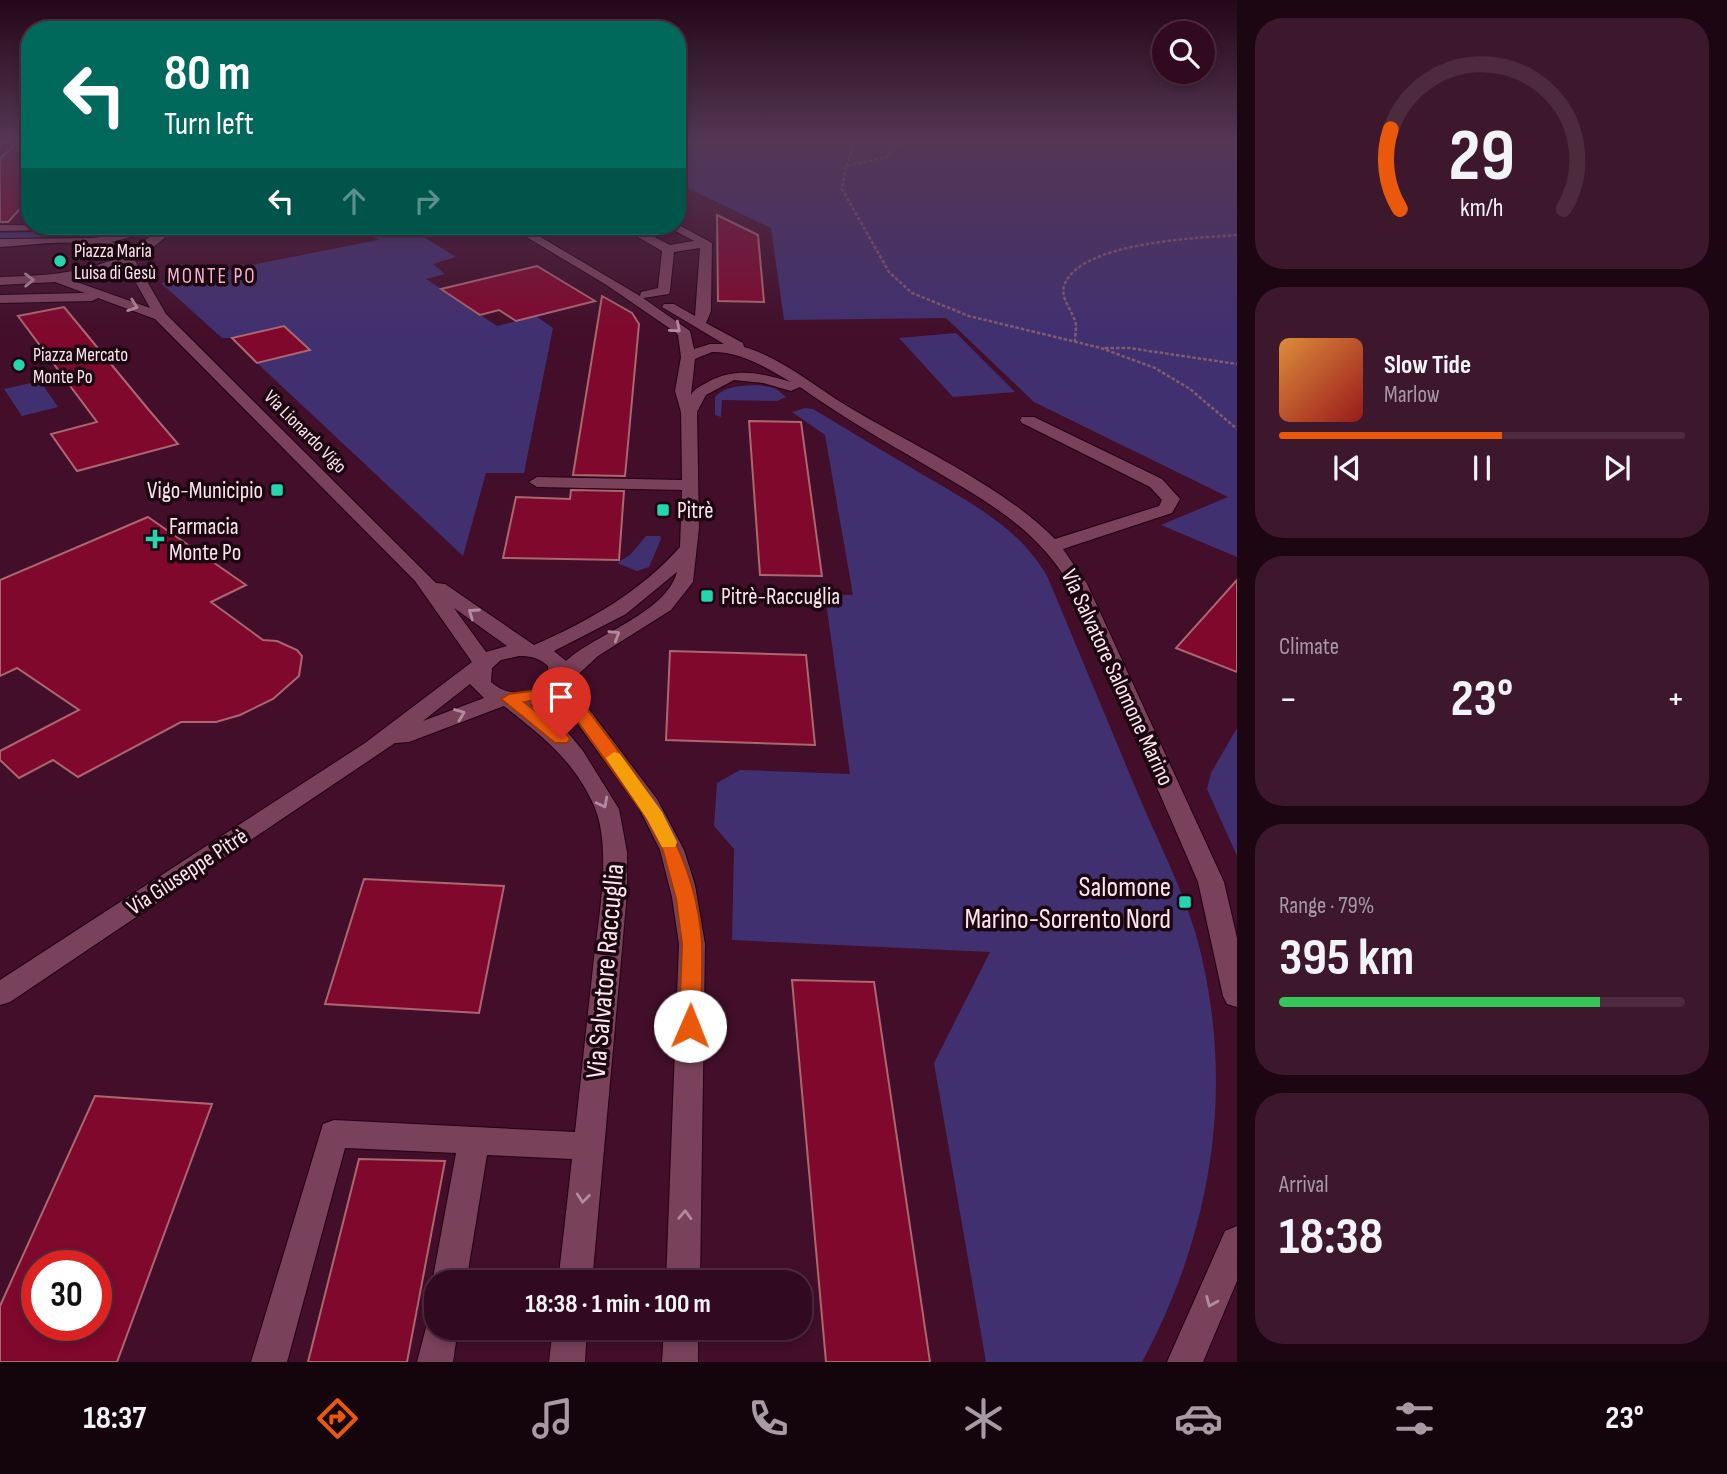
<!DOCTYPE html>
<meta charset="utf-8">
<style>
:root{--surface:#320a1f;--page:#3d182c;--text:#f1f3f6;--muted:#a89aa4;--line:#4d2b3d;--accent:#ea580c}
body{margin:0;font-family:"Sofia Sans Condensed",sans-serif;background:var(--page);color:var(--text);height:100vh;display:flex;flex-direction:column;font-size:26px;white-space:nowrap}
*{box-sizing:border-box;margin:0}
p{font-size:23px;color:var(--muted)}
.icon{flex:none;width:38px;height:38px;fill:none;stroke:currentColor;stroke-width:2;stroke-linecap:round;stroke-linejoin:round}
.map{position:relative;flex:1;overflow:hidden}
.details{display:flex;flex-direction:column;gap:18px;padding:18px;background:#1c0611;width:490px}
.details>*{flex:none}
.top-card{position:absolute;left:21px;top:21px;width:665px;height:214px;border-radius:28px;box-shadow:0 4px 10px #0003,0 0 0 2px var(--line);background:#00695c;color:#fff;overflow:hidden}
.tools{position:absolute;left:1152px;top:21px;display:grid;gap:14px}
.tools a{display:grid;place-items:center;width:63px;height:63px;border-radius:50%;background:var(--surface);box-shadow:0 4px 10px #0003,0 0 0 2px var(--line);font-size:35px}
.speed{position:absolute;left:21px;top:1250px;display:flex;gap:14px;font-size:35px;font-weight:700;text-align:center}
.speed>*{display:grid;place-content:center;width:91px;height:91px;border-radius:50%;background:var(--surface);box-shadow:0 4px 10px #0003,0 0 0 2px var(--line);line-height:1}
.speed .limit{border:10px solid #d22;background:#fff;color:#111}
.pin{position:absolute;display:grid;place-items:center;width:60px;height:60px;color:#fff;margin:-72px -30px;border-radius:50% 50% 50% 0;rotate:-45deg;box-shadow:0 0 7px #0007}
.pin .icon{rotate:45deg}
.me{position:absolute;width:77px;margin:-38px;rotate:1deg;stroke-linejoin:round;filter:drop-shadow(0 0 5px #0008)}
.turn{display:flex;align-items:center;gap:24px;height:147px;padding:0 28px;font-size:32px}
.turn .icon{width:91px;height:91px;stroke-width:2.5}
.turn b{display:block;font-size:49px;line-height:60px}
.lanes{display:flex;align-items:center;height:66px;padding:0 28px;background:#0003;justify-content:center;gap:35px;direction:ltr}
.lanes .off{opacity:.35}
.big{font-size:52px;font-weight:700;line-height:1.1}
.details .tile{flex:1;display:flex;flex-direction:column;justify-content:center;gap:10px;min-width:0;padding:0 24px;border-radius:28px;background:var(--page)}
.details .dial{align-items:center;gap:0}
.dial svg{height:182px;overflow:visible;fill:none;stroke:var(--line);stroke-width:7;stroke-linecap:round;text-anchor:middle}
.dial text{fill:var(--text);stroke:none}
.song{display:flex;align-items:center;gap:21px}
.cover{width:84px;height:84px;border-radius:10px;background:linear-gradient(135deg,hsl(30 70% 55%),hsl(0 70% 35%))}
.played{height:7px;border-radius:4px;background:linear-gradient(90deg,var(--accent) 55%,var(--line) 55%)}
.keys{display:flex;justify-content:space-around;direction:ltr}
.heat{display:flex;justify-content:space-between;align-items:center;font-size:38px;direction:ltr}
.charge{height:10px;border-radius:5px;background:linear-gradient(90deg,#34c759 79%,var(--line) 0)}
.trip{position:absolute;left:424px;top:1270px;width:388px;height:70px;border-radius:28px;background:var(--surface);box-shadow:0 4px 10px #0003,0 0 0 2px var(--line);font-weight:700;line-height:70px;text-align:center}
.tab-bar{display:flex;height:112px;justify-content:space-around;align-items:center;background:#14040c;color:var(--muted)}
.tab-bar .icon{width:49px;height:49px}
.tab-bar .on{color:var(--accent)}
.tab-bar b{font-size:32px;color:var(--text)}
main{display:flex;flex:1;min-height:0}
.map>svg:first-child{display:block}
.green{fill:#413070}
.building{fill:#80082d;stroke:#aa676f;stroke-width:2;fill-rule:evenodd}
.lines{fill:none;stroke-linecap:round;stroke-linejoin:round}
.minor-casing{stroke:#201;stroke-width:2}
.path{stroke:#835a6e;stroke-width:2.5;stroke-dasharray:3.5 2;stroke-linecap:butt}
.minor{fill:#7a415b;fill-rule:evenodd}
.oneway{stroke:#b48b9d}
.route{fill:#ea580c;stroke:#983908;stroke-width:2}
.slow{fill:#f59e0b}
.poi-dot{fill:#25d5ae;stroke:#1c0610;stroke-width:2.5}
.labels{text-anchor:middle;stroke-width:7;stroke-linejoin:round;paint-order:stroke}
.far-poi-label{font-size:19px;fill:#fce6ee;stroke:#1c0610;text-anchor:start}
.far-street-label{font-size:19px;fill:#fce6ee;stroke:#1c0610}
.far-neighbourhood-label{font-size:21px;letter-spacing:2px;fill:#f5b1cd;stroke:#1c0610}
.poi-label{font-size:23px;fill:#fce6ee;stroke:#1c0610;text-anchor:start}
.street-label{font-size:23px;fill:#fce6ee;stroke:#1c0610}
.near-poi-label{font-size:28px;fill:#fce6ee;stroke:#1c0610;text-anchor:end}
.near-street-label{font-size:28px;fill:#fce6ee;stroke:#1c0610}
</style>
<main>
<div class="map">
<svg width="1237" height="1362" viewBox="0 0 1237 1362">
<rect width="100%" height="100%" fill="#420e29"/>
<path class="green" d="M677,140h560v417l-76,-32 67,-28 -194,-95 -88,-84 -162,2 -13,-92 -94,-45z
M358,226h48l50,31 -23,7 12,10 -19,5 71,47 39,-10 17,12 -29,145h-38l-23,83 -206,-193 52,-13 -25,-24 -52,12h-10l-61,-55 217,-43z
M114,230l-4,6 -110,3v-6z
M956,333l59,59 -62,5 -54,-59z
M40,381l18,26 -36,9 -18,-27z
M758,385l17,3 11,9 -9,4 -55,-1 -1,17 -6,-2v-18c12,-12 27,-11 43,-12z
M805,408l8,1c36,22 72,43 107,64 49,29 100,54 128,105 30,72 60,144 90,216 19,45 42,90 57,137 42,148 19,297 -53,431h-156l-52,-299 56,-111 -258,-12 2,-91 -20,-23 3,-43 23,-13 110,4 -25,-179h28l-28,-160 -33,-23z
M646,536h14l1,3 -12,28 -12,4 -20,-8 13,-8z
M1237,728v128l-30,-67 4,-16z"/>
<path class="building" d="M19,140h11v58l-22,24h-8v-63z
M717,215l41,20 6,67 -46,-1z
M537,266l58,35 -79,20 -17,-11 -19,5 -39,-26z
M602,296l30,17 7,11 -14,152 -52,-1z
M64,307l84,102 30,35 -101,27 -26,-37 46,-12 -79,-106z
M284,326l26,24 -53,13 -25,-25z
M749,421l52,1 21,154 -62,-1z
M571,490l53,1 -5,69 -116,-2 13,-61 54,2z
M148,517l98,68 -35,17 52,38 14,1 20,9 5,6 -3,20 -26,23 -33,16 -24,7h-35l-103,55 -25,-17 -34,18 -19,-18v-9l79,-41 -62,-42 -17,8v-96z
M1237,580v92l-61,-24z
M670,651l136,4 9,90 -149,-5z
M364,879l140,7 -25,127 -154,-9z
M792,980l82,2 56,380h-104z
M95,1096l117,8 -95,258h-117v-56zM37,1265h59v60h-59z
M359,1159l86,2 -38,201h-99z"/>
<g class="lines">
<g class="minor-casing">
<path id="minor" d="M0,140h12l-12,6z
M677,224l35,19 -1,68 -5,12 37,20 1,4c38,11 70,39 103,59 65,39 156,80 208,133l104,-33 3,-6 -12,-13 -128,-64 -2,-3 2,-3h12l128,62 18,20 -8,14 -109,36 24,35 137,298 13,56v69l-10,-3 -4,-8 -25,-114 -129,-298c-33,-57 -88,-86 -142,-118 -43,-25 -86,-50 -127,-79l-9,4 -28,-8 -29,-3 -28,15 -9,17 2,116 -6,54 -22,28 -73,46 -29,27 88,116 27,51 11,35 10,59 -5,339h-34l13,-339 -7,-47 -12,-47 -21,-42 -82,-113 -26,10 38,29 14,17 36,58 8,43v41l-35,390h-34l14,-124 -85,-4 -21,128h-30v8l-4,-8 24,-130 -111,-5 -58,214h-36l72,-238 11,-4 241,12c6,-55 12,-110 18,-165 5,-45 19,-117 2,-159 -20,-47 -53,-72 -91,-102l-95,36 -14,1 -385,259 -10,3v-25l365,-237 107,-81 -57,-81 -260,-262 -57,-21 -6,3 -92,2v-8l85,-2 -30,-11 -55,3v-8c41,-1 81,-3 119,-20 -24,-24 -87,-11 -119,-10v-8l93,-1 34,-5 22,-7h30l-28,23 -17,10 32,55 270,269 9,1 89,61c55,-24 106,-53 146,-98l2,-57 -145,-3 -8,-5 8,-5 145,3 -1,-68 -6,-21 6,-34 -3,-22 -3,-3 -70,-48 -97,-58h14l118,70 1,-4 17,-4 4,-37 -43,-25h14l37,19 24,-4 -28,-15zM161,229l-33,23 -16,-10zM700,248l-5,68 -21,-12h-10l-2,3 62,37h-14l-16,5 -4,-18 -47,-33 26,-4 1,-3 4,-39zM125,263l25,45 -79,-28zM712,352c31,0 52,15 79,30 -30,-9 -55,-15 -83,0 -7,4 -13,6 -17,13l4,-36zM677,572c-11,41 -80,61 -111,89l-12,-10 72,-37zM454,608l53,38 -21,6zM519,656c12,0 20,2 29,10l1,14c-17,16 -40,18 -58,2l1,-14 9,-8zM470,684l14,14 -61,23z
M0,225l103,1 -6,3 -97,2z
M1237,1226v55l-34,81h-36l58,-131z
M436,1313v15h22l-5,34h-36l12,-46z
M553,1328h34l-2,34h-36z
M664,1328h34v34h-36z"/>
</g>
<path class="path" d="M903,140l-16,17 -41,9 -4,23 47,83 23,21 57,23 132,32 54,20 35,21 47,40
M846,166l10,-26
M1075,342c0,-5 1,-11 1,-16 -1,-13 -16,-26 -12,-40 14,-44 134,-48 173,-51
M1105,348h24l108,16"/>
<use href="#minor" class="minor"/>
</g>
<defs><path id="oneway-chevron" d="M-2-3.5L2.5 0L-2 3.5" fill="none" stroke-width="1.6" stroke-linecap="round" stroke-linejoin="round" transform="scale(1.75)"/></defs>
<g class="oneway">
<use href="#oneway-chevron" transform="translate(29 280) rotate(-1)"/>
<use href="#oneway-chevron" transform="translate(133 306) rotate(19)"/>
<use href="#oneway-chevron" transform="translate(676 328) rotate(41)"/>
<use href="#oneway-chevron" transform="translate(473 613) rotate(-145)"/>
<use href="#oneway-chevron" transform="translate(615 635) rotate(-32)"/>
<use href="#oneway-chevron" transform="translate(460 714) rotate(-21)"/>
<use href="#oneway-chevron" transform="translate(603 803) rotate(62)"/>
<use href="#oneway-chevron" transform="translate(583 1198) rotate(96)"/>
<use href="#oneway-chevron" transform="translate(685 1215) rotate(-88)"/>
<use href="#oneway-chevron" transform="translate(1211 1302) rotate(113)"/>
</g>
<linearGradient id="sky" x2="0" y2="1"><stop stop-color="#240817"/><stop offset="0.42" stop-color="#543654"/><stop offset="1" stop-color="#543654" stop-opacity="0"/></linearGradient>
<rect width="1237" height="331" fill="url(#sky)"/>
<path class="route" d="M558,677l6,1c60,83 133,159 138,267 1,27 -1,54 -1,81l-4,6 -7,2 -8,-2 -3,-6 3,-82 -6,-45 -13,-48 -16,-32 -91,-128 -8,7 -24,4 43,33 3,4 -3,4h-12l-54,-44 8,-5 29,-4z"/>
<path class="slow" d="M614,752l6,2 42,58 15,30 -2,5h-13l-15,-28 -41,-61z"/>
<g class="poi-dot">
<circle cx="60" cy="261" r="7"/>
<circle cx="19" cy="365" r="7"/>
<rect x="270" y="483" width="14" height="14" rx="3.5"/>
<rect x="656" y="503" width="14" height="14" rx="3.5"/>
<path d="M151.5 528.5h7v7h7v7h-7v7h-7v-7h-7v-7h7z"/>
<rect x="700" y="589" width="14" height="14" rx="3.5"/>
<rect x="1178" y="895" width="14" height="14" rx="3.5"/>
</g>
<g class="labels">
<g class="far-poi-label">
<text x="74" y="257">Piazza Maria<tspan x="74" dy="22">Luisa di Gesù</tspan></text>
<text x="33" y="361">Piazza Mercato<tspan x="33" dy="22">Monte Po</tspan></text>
</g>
<g class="far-street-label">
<text transform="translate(306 431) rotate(45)" y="7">Via Lionardo Vigo</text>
</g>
<g class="far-neighbourhood-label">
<text x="212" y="283">MONTE PO</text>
</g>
<g class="poi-label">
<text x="263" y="498" text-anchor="end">Vigo-Municipio</text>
<text x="677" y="518">Pitrè</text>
<text x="169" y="534">Farmacia<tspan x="169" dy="26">Monte Po</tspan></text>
<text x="721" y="604">Pitrè-Raccuglia</text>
</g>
<g class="street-label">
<text transform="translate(1118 677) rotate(65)" y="8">Via Salvatore Salomone Marino</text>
<text transform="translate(187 871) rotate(-33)" y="8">Via Giuseppe Pitrè</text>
</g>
<g class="near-poi-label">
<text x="1171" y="896">Salomone<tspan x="1171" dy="32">Marino-Sorrento Nord</tspan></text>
</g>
<g class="near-street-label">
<text transform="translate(604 971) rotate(-85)" y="10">Via Salvatore Raccuglia</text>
</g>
</g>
</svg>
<div class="tools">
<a><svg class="icon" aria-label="search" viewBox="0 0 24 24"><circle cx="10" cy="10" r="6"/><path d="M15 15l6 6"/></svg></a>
</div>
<div class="speed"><div class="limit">30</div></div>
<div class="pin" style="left:561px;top:739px;background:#d93025"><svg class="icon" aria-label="arrive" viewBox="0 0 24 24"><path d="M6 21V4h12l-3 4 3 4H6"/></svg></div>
<svg class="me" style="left:690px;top:1026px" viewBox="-20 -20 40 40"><circle r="19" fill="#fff"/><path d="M0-13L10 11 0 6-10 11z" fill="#ea580c"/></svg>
<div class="trip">18:38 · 1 min · 100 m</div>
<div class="top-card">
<div class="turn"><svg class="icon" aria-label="left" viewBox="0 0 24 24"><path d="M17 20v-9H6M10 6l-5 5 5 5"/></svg><div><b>80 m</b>Turn left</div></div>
<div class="lanes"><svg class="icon" aria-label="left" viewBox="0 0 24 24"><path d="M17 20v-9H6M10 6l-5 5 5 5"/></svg><svg class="icon off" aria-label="ahead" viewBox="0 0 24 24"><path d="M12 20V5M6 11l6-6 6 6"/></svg><svg class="icon off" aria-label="right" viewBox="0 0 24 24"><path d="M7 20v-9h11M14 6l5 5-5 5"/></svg></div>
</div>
</div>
<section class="details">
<div class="tile dial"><svg viewBox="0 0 100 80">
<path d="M14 69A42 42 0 1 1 86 69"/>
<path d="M14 69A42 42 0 0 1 10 34" stroke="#ea580c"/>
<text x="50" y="56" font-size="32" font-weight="700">29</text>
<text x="50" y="72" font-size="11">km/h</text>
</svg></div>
<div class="tile">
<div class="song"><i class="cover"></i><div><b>Slow Tide</b><p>Marlow</p></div></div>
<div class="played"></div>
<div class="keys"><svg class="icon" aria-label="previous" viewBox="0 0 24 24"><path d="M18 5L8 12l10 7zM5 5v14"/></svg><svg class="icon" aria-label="pause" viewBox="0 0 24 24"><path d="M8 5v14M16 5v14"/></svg><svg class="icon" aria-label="next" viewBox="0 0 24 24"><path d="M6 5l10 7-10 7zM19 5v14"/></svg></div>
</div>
<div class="tile"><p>Climate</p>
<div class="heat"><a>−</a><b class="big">23°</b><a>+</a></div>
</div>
<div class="tile"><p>Range · 79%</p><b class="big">395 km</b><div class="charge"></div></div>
<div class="tile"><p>Arrival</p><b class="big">18:38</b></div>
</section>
</main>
<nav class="tab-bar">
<b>18:37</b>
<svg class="icon on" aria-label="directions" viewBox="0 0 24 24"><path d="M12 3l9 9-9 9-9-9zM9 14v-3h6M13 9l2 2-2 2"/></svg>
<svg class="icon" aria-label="music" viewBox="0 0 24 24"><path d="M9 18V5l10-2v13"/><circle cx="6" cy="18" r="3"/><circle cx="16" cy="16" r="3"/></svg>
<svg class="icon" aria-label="phone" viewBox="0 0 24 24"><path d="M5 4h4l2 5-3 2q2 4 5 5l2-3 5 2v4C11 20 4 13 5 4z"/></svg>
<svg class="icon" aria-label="climate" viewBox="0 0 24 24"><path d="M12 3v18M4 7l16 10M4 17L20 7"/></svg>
<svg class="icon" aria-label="car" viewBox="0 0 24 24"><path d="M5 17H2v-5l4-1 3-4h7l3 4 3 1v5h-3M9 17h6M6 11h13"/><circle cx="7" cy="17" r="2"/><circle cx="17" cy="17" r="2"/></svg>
<svg class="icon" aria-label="filters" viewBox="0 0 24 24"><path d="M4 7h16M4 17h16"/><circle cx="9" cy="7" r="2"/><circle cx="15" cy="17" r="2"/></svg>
<b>23°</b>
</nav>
